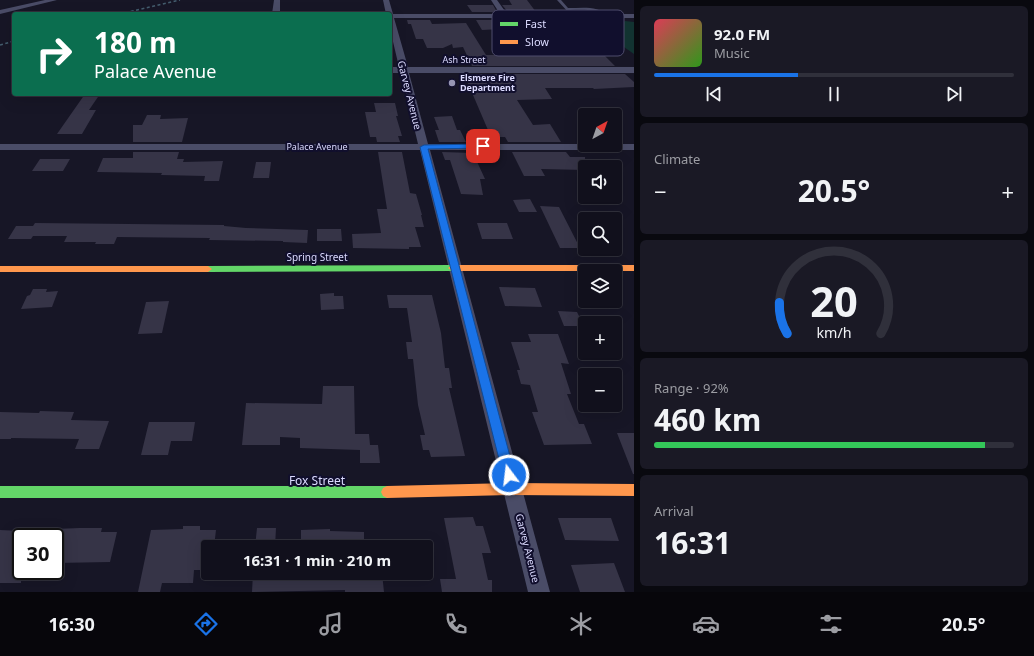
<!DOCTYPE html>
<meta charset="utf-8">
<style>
:root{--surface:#11101c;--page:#1a1925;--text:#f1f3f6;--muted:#9c9da3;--line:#30303b;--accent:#1a73e8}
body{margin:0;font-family:"Noto Sans",sans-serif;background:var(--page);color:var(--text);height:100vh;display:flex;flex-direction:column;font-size:15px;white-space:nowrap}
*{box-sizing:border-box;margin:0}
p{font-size:13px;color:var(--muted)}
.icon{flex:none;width:22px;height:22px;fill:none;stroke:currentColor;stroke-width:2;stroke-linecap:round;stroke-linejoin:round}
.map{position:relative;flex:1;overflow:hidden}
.drawer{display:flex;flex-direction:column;gap:6px;padding:6px;background:#09090f;width:400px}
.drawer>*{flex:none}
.hud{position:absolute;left:12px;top:12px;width:380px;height:84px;border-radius:4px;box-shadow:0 4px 16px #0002,0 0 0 1px var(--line);background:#0b6e4f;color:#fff;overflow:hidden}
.needle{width:26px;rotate:40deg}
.fabs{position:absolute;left:578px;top:108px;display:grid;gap:8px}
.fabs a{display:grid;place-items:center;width:44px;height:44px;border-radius:4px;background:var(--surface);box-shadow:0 4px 16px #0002,0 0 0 1px var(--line);font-size:20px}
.speed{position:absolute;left:12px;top:528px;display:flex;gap:8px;font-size:20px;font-weight:700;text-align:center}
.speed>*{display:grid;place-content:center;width:52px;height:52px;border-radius:50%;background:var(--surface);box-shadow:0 4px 16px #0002,0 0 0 1px var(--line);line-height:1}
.speed .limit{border:2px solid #111;border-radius:6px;background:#fff;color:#111}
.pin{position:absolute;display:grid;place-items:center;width:34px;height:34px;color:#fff;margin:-17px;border-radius:8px;box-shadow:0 2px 6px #0006}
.me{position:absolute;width:44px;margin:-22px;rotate:345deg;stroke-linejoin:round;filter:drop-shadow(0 0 3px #0008)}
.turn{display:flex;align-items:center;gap:14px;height:84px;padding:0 16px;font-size:18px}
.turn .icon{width:52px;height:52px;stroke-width:2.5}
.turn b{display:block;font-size:28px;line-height:34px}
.big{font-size:30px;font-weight:700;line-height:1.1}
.drawer .tile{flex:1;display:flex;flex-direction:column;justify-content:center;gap:6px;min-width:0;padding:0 14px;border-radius:6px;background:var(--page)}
.drawer .dial{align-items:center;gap:0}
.dial svg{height:104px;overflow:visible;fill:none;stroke:var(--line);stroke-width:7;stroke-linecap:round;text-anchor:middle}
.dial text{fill:var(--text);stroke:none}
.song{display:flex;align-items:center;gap:12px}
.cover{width:48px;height:48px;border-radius:6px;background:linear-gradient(135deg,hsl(350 70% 55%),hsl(110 70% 35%))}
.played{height:4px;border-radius:2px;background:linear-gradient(90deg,var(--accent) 40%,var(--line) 40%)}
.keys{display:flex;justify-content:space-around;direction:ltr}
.heat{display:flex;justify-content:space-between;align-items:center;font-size:22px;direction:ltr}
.charge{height:6px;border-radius:3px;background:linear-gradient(90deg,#34c759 92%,var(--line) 0)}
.trip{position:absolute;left:201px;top:540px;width:232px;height:40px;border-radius:4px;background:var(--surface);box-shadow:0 4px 16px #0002,0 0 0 1px var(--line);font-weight:700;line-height:40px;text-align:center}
.tabs{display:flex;height:64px;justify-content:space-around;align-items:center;background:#07060b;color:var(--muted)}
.tabs .icon{width:28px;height:28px}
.tabs .selected{color:var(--accent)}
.tabs b{font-size:18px;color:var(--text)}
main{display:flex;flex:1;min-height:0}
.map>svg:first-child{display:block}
.green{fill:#123331}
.building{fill:#363447}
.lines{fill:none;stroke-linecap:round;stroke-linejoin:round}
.lane{fill:#4a4c67;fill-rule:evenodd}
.street{fill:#4a4c67;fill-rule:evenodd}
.fast{fill:#63d668;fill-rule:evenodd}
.slow{fill:#ff974d;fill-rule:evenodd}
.rail{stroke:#445d6e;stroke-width:1.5;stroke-dasharray:3 2.5;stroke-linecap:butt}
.route{fill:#1a73e8;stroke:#114b97}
.poi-dot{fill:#9796b3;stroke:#110f2d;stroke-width:1.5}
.labels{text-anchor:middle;stroke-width:4;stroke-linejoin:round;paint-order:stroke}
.far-street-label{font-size:9px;fill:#dcdbff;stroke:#110f2d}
.far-poi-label{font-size:9px;font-weight:bold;fill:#dcdbff;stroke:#110f2d;text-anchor:start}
.street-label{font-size:10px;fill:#dcdbff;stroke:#110f2d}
.near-street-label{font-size:12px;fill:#dcdbff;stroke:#110f2d}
.key{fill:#110f2d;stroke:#4e4c6c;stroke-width:1}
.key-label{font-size:11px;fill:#dcdbff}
</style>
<main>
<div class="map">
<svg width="634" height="592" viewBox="0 0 634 592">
<rect width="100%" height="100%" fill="#171626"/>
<path class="green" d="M625,21l9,1v32l-13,-9 3,-8 -3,-13z"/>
<path class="building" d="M509,0h18l9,12h-28l-6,-7h10z
M467,5h26l4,7h-25z
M407,20h23l2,4 34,-1 20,32h30l-15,-26 -19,1 -6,-10h65l7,9 -14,-1 15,26h5l2,2h49l10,10h-143l-9,-19 -10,1 -1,-4 -9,4h-16l-4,-9h-7l-5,-15h-3z
M464,74h161l9,8v5l-40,2 -1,-1h-48l7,11 -35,1 16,25 17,-1 11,18h-53l-3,-5h-14z
M85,94h15l-11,16h7l-14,24h-25z
M374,103h21l3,13h-2l6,20h-4l2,6h-23l-1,-5h-6l-5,-25h11z
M147,115h14l-1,4 28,-1 -6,24h-49v-17h9z
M452,116l5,14h3l6,12h-27l-4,-12h4l-5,-13z
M133,152h46l-2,7h7l-1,3 40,-1 -4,20h-15l1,-5 -44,-1 1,-2 -65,-1 6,-14h30z
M378,152h24l8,41 6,1 6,21h-1l3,12h-9l6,20h-12v2l-56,-1 -1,-14 29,-1 -4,-24h10z
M442,152l31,1 12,26h-5l3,16 -22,-1 -11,-34h-5z
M512,152h54l4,5h15v13l-44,-1 4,7h-21z
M40,159h30l-7,12h-31z
M256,162h15l-2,16h-16z
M530,199l7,13h-18l-6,-12z
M540,206l19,1 21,41h-20z
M35,223l189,2v1l22,2 62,2 -1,13 -24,-1v-1l-74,-1 1,-2 -93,-1 -3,7h-19l1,-2h-32l3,-6h-34l-2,3h-23l8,-13h17z
M477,223h30l6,16h-31z
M317,229h24l1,12h-25z
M499,287l36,1 7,19 -37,-1z
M33,289h14l-1,3 12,-1 -6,16 -31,2 6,-13 3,-1z
M334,293v3h9l1,13 -23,1 -1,-16z
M387,295h45l9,38 4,35h4l3,20h-3l16,68 -34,1 -2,-7h-6l-3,-15h5l-7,-30 -5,-46h-5l-2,-17h6l-5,-34h-18z
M169,301l-7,32 -24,1 8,-32z
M558,311l19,1 7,14h-20z
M528,334h30l11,30 -8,-1 10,31h-4l12,30h5l8,20 -48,1 -12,-33h6l-8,-27 -9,-1 -4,-14h3l-9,-28h20z
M323,386h31l1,48h14l1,11h8l2,18h-20v-13l-60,-2v-10l-20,-1v8h-38l4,-42 76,1z
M40,411l34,1 -3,8 38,1 -10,28h-24l4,-10 -68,-1v1h-11v-27l39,1z
M149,422h46l-3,19h-21l-3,14h-27z
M617,433h17v41h-1z
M473,517l3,9h7l8,27h-9l6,27h4v12h-50l-2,-13h16l-12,-61z
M558,518h53l8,23 -54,-1z
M183,526h17v4h16l-2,17h-6v23h-14l-1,13h-31l-2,9h-22l13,-62 32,-1z
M80,528h22l-1,4h16l-7,30 -55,1v-34z
M257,528h19l-1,19h-20z
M330,529v2l34,1v15h-63v-17z
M0,530l21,1v52h-21z
M614,563l11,29h-45l-9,-27z
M253,573h20v3h28v-3h81l2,19h-39v-2l-93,2z"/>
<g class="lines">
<path class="lane" d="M557,0h4l7,8c14,0 30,-3 40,8l-3,1c-9,-9 -23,-7 -35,-7l2,2 -3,1z"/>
<path class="street" d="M45,0h12l-57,14v-4z
M274,0h6v14h-8z
M383,0h6l4,14h107l-9,-14h6l10,14h127v4h-240l14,49h226v6h-225l19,71h206v6h-204l120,442h-22l-108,-442h-420v-6h418l-17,-71h-11v-6h9l-9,-38v-15h-4z"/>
<path class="fast" d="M452,265l4,3 -4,3 -244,1 -4,-3 4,-3z
M0,486h387l4,2 2,4 -2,4 -4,2h-387z"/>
<path class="slow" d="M452,265h182v6h-182l-4,-3z
M0,266h208l4,3 -4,3h-208z
M513,483l121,1v12l-121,-1 -126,3 -4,-2 -2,-4 2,-4 4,-2z"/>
<path class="rail" d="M120,14l60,-14
M0,45l14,-4"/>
</g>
<path class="route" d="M483,144l2,1v3l-57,1 87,326 -2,4 -4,2 -4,-2 -2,-4 -83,-328 4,-2z"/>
<circle class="poi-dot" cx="452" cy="83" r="4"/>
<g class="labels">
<g class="far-street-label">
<text x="464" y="63">Ash Street</text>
<text x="317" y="150">Palace Avenue</text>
</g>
<g class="far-poi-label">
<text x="460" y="81">Elsmere Fire<tspan x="460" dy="10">Department</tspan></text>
</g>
<g class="street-label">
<text transform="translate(410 95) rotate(76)" y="4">Garvey Avenue</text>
<text x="317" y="261">Spring Street</text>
<text transform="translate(528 548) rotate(76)" y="4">Garvey Avenue</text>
</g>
<g class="near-street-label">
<text x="317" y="485">Fox Street</text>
</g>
</g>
<rect x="492" y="10" width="132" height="46" rx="6" class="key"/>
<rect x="500" y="22" width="18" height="4" fill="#63d668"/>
<rect x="500" y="40" width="18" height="4" fill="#ff974d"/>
<g class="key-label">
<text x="525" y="28">Fast</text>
<text x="525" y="46">Slow</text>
</g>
</svg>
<div class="fabs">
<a><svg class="needle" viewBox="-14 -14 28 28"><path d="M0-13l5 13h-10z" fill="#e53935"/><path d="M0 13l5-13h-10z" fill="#9c9da3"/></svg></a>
<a><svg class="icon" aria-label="sound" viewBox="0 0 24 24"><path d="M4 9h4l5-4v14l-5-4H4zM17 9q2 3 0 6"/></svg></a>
<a><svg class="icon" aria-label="search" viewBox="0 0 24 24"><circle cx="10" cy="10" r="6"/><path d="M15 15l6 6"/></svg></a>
<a><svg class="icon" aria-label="layers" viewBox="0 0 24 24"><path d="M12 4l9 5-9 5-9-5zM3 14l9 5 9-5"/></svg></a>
<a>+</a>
<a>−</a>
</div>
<div class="speed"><div class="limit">30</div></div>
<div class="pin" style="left:483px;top:146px;background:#d93025"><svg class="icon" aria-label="arrive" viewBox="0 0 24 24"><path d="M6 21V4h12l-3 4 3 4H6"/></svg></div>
<svg class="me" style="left:509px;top:475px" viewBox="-20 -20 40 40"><circle r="17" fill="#1a73e8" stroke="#fff" stroke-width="3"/><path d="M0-11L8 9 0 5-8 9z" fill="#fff"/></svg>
<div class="trip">16:31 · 1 min · 210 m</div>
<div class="hud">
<div class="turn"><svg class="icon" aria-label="right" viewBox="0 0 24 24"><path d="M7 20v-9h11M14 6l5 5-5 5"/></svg><div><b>180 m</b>Palace Avenue</div></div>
</div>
</div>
<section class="drawer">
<div class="tile">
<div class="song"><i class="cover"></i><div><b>92.0 FM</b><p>Music</p></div></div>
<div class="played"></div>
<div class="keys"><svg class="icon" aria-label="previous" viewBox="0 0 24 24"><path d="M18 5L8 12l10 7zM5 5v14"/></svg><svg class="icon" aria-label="pause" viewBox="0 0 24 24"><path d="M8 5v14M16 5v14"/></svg><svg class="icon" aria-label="next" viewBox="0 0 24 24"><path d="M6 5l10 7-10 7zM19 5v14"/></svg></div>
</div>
<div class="tile"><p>Climate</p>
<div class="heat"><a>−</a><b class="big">20.5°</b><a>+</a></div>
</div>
<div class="tile dial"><svg viewBox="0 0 100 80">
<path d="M14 69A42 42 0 1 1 86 69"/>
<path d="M14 69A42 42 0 0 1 8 45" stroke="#1a73e8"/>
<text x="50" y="56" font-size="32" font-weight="700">20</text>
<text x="50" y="72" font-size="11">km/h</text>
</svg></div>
<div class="tile"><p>Range · 92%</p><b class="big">460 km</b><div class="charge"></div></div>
<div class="tile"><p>Arrival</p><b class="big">16:31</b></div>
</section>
</main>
<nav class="tabs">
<b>16:30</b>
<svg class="icon selected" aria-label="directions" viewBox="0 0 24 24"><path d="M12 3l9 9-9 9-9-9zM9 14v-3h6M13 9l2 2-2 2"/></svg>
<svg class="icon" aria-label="music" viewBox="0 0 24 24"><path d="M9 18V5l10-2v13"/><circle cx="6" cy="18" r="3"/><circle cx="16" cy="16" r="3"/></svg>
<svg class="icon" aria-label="phone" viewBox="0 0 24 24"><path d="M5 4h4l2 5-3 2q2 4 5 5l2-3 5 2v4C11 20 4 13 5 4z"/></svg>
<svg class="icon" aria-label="climate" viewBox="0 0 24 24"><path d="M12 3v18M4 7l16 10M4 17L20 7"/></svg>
<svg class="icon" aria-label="car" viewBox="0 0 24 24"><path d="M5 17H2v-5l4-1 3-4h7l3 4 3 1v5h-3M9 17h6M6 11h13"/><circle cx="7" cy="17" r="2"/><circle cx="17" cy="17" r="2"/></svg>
<svg class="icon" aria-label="filters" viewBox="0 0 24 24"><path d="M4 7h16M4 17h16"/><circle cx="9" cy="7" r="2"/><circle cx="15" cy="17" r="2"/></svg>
<b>20.5°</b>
</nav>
